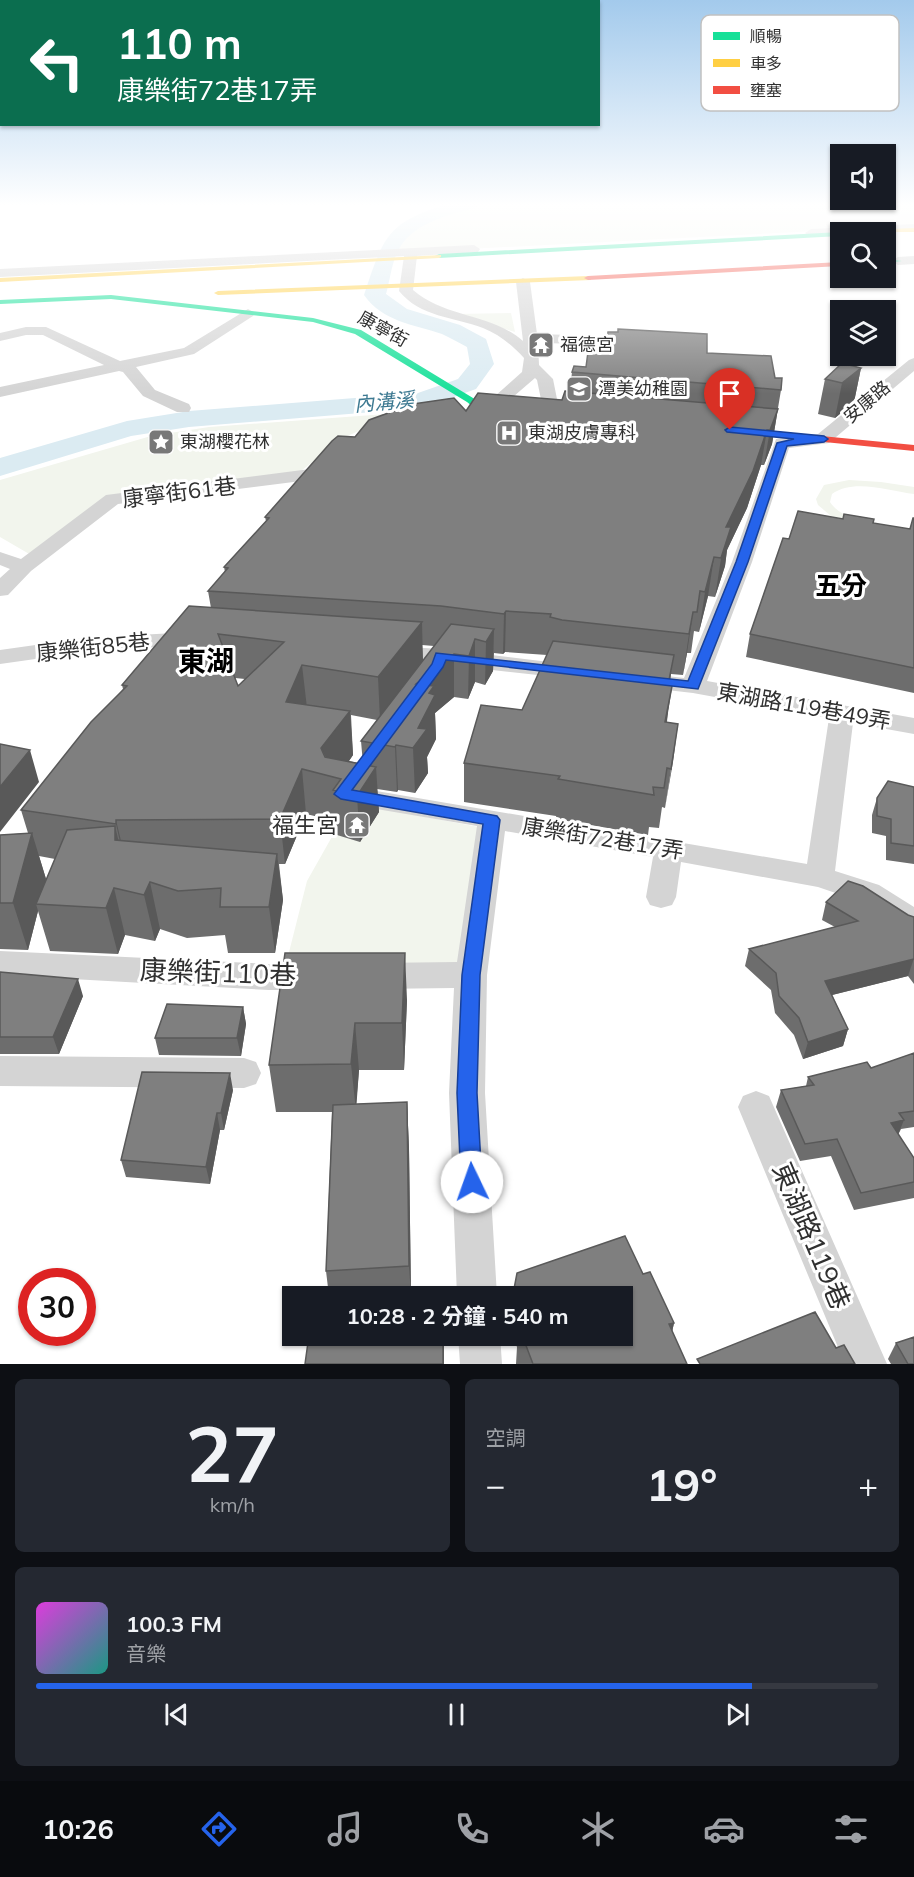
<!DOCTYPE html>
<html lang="zh-TW">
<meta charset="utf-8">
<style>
:root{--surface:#171b24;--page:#242831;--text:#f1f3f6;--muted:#9ea1a6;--line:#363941;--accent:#2563eb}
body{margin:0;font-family:Mulish,"Noto Sans TC",sans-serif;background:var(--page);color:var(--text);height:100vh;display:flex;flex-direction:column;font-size:22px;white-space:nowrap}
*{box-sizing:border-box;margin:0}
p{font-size:20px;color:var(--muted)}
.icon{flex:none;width:33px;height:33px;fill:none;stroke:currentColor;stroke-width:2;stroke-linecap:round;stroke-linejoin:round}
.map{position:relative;height:1364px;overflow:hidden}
.sheet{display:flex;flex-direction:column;gap:15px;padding:15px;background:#0d0f14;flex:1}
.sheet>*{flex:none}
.banner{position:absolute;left:0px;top:0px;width:600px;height:126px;box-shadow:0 2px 4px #0004;background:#0b6e4f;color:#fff;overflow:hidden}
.buttons{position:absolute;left:830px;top:144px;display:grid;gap:12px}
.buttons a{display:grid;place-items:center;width:66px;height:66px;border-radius:0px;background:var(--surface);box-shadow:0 2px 4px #0004;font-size:30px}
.speed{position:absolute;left:18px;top:1268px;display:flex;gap:12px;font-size:30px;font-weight:700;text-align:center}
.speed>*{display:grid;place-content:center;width:78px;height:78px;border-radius:50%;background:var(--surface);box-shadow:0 2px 4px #0004;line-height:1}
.speed .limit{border:9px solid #d22;background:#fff;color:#111}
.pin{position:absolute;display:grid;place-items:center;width:51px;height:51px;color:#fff;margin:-62px -26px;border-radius:50% 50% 50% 0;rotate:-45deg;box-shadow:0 0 6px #0007}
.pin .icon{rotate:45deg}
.me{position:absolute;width:66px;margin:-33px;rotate:357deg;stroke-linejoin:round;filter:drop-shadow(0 0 4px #0008)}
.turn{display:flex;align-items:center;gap:21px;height:126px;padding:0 18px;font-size:27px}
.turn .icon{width:78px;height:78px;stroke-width:2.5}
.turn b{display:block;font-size:42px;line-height:51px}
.big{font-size:45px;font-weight:700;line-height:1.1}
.sheet .widget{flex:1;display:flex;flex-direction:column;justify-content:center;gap:9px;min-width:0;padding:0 21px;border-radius:9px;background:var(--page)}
.sheet .dial{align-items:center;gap:0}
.dial b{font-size:78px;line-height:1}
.song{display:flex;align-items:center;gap:18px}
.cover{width:72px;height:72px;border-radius:9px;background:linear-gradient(135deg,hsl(300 70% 55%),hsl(170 70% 35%))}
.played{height:6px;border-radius:3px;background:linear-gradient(90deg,var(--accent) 85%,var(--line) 85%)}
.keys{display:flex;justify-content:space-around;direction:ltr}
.heat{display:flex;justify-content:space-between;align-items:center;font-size:33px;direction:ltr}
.sheet .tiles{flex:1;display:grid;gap:15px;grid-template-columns:1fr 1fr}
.widget:last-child{grid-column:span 2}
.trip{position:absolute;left:282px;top:1286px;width:351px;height:60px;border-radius:0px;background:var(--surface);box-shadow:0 2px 4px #0004;font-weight:700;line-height:60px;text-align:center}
.menu{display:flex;height:96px;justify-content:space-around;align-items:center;background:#090b0e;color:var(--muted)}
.menu .icon{width:42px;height:42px}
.menu .on{color:var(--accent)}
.menu b{font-size:27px;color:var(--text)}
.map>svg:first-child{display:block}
.green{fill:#f2f5ed}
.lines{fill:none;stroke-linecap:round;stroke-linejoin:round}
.river{fill:#dbebf2;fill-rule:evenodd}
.street{fill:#d4d4d4;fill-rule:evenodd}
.fast{fill:#16e098;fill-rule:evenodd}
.slow{fill:#ffcf43;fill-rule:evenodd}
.jam{fill:#f24e42;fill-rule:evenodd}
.wall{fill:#6d6d6d;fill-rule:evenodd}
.shaded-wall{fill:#595959}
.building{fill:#7f7f7f;stroke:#595959;stroke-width:1.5;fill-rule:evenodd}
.route{fill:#2563eb;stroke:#184099;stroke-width:1.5}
.labels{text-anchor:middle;stroke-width:6;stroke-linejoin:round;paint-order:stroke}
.far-street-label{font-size:18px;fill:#303030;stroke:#fff}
.far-poi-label{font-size:18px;fill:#303030;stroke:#fff;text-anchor:start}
.far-water-label{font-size:20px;font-style:italic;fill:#3e7a92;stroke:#fff}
.street-label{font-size:22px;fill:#303030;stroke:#fff}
.poi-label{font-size:22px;fill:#303030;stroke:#fff;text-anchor:end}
.quarter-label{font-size:26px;font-weight:bold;fill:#000;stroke:#fff}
.near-street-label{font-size:27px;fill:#303030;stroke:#fff}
.district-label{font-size:28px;font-weight:bold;fill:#000;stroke:#fff}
.key{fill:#fff;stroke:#c1c1c1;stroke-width:1.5}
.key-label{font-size:16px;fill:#303030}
</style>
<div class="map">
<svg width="914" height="1364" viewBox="0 0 914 1364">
<rect width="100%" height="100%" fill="#fff"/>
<path class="green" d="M492,203h422v23l-504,26 -15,-2c24,-33 60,-38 97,-47z
M511,313l4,19 -60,-18z
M400,413l-55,24 -44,34 -193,25 -77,59 -31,-18v-57l151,-44 58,-9z
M849,480l32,2 33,5v7c-24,-3 -61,-16 -82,0l-2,8c15,23 58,22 84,27v8l-105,-18 2,-6 20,3 -13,-11 -2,-6 8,-14z
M351,803l133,25 -18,140 -180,-4 21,-83z"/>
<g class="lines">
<path class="river" d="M451,203h29l-3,4c-28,8 -67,16 -80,46 -6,13 -7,27 -11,41l21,15 53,16 26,14 8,25 -18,25 -54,19 -233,19 -58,9 -131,40v-18l127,-37 62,-10 229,-18 40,-14 12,-15 -3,-17c-8,-4 -16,-9 -25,-13 -29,-10 -59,-12 -78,-39 20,-60 23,-73 87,-92z"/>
<path class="street" d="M914,224v8h-74v3l-29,2 -6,-4 6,-4z
M474,245l6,4 -2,3 -61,4 -4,34c32,28 78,23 110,51l-7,-59 7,-4 7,4 7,52 100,3 7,4 -7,4 -99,-2 1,22 14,14 7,35 -2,4h-12l-2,-4 -7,-34 -2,-2 -44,38 -6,1 -8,-5 45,-40 2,-14c-12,-13 -24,-23 -41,-30 -29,-11 -63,-11 -84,-37l5,-35 -404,21v-8z
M914,256v8l-16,1 -6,-4 6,-4z
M248,309l7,4 -2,3 -59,38 -58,13 19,23 34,14 2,4 -2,4h-12l-34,-16 -20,-24 -4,-1 -119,26v-10l104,-22 -61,-30h-17l-26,6v-8l26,-6h20l74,34 64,-13z
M914,358v13l-85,72 -40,5 -37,114 -45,119 207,37v16l-61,-11 -18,148 44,14 35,22v27l-11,-4 -44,-29 -41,-14 -137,-25 -5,35 -4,8 -11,3 -11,-3 -4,-8 7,-40 -148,-26 -18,144 -2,118 12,203h-40l-8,-203 5,-105 -79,1 -11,-4 -5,-9 5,-9 11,-4 82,-1 20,-136 -130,-22 -10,-3 -4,-6 4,-6 10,-3 460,78 22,-146 -136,-25 -52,-6 -8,-2 -4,-5 4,-5 8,-2 43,5 48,-116 44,-123 42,-5 91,-74z
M318,468l7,2 2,4 -2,4 -207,26 -87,67 -23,24 -8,1v-18l10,-9 -10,-4v-13l21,7 85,-64z
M192,632l8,2 3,5 -3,5 -115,8 -85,12v-14l85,-12z
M391,646l50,3 133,16 8,2 4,5 -4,5 -8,2 -191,-21 -4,-5 4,-5z
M0,951l269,13h44l11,4 5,9 -5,9 -11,4h-44l-269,-15z
M0,1056l244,2 12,4 5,11 -5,11 -12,4 -244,-2z
M756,1091l13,5 118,268h-42l-107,-257 5,-11z
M458,1335h42l2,29h-42z"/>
<path class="fast" d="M840,232h2h-2v4l-401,22 -4,-2 4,-2z
M885,259l17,2 -17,2z
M111,295l202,23 48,12 112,68 15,12 29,10 -5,3 -30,-9 -15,-12 -112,-68 -42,-12 -202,-23 -111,5v-4z"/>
<path class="slow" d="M914,228v4h-47l3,-2z
M441,255v2l-2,1 -439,24v-4z
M588,276h3v4l-373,15 -4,-2 4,-2z"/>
<path class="jam" d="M840,262v4l-252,14 -4,-2 4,-2z
M728,427l186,18v6l-189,-19 -2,-2z"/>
</g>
<path class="wall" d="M707,353l68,25 6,12 -9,54 -8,21h-3l-14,43 -20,42 -2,16 -10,31 -7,-1 -9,36 -5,-1 -3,22h-4l-4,22 -12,-1 -4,48 11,2 -13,84 -3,-1 -3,21 -10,-1 -1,8 -92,-16v-3l-92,-14v-39l58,-53 25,-55 -42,-3 -2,2 -9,-1 -1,18 -8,14 -10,-3 -7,17 -14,-2 -19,16 1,26 -9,18 1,16 -13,20 -17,-3 -1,2 -20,-3 2,23 -19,30 -23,-7 -1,-14 -30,-7 -21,50h-6l4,36 -8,53h-47l-3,-18 -38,3 -27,-9 -5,12 -30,-6 -7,19 -68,-3 -12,-40 -10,39 -28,-1v-114l28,-2 -7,-23 102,-121 -1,-4 89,-77 -3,-17 17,-19 -1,-5 42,-46 -1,-4 90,-80 111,-26 96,-11 8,-9 2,-19 14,-5zM422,645l12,1 -11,15zM235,678l10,1 -7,7zM351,715l26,5 -16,21 2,23 -14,-3 4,-6zM39,856l16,3 -10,24 1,-4z
M861,368l-7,34 -19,16 -17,-4 7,-35z
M913,518h1v175l-168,-36 4,-23 39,-95 54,-20 67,10z
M914,787v77l-28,-4v-24l-14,-3v-18l5,-17z
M826,902l82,13 6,2v67l-6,-8 -76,19 16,34 -5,17 -40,13 -9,-24 -19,-22 -4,-23 -26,-24 4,-17 86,-22 -13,-7z
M285,953l122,47 -3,70h-45l-3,34 51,-2 2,47 2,147h-82l-3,-25 6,-159h-56l-7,-47z
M0,972l83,24 -24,58h-59z
M243,1007l3,17 -5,32 -82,-1 -4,-17z
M914,1053v74l-13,2 -3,6 16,23v40l-60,12 -23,-54 -31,5 -24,-54 5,-17 25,-4 2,-9 63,-9z
M233,1090l-9,40h-4l-10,54 -84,-7 -5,-17z
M643,1274l31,49 -2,9 15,32h-171l1,-17 -5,-12h110v-39h-108v-7z
M896,1343l18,21h-23l-3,-5z"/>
<path class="shaded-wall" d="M861,368l-7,34 -19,16 7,-35z
M778,409l-6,35 -8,21 6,-35z
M767,430l-6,35 -14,43 -20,42 -2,16 -10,31 11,-70z
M714,557l-6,39 -9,36 6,-40z
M506,611l-1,41 -2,2 1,-40z
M693,612l-6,41 -4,22 6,-41z
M422,622l1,42 -43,56 -2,-43z
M494,629l-1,42 -8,14 1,-43z
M475,639v43l-7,17 1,-43z
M454,654v43l-19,16 1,26 -9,18 1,16 -13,20 -2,-45 3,-64z
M302,665l5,43 -21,-6z
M673,681l-6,38 -7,42 5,-39z
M350,711l3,44 -16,23 -16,-30z
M678,724l-5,38 -8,46 6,-39z
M396,745l2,45 -1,2 -2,-45z
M30,750l9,32 -39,50v-45z
M376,767l3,45 -19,30 -3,-46z
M302,769l4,45 -21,50 -5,-45z
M116,820l11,46 -1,3 -10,-45z
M115,826l11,46 -11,-32z
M32,833l14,46 -7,26 -3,-1 2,7 -10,39 -15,-47z
M277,854l6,46 -8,53 -6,-46z
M150,882l10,47 -5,12 -11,-46z
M114,888l11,47 -7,19 -12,-46z
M405,953l2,47 -3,70 -2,-47z
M914,958l-6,18 -88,22 5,-17z
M78,979l5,17 -24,58 -6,-17z
M243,1007l3,17 -5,32 -4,-18z
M355,1023l4,47 -3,41 -5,-47z
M848,1029l-5,17 -40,13 5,-17z
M230,1073l3,17 -9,40 -3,-17z
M407,1102l2,47 2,147 -2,-30z
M217,1113l3,17 -10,54 -4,-17z
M904,1120l-7,17 -6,-14z
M674,1323l-9,41 4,-40z
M443,1335h1v29h-1z"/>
<path class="building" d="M618,329l89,5v19l64,3 4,22h7l-1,12 -209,-18 2,-6 12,1 2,-15 17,-2 3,-18h10z
M842,363l19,5 -19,15 -17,-4z
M565,391l213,18 -8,21h-3l-14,41 -27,56h5l-10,31 -7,-1 -9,35 -5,-1 -3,21h-4l-4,22 -127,-14 -12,-3 1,-3 -45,-3 -2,3 -63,-8 -233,-15 20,-23 -4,-1 45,-49 -4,-1 67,-76 6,-5 17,1 14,-17 44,-16 41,-6 12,13 12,-18 84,7z
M798,511l45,8 1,-5 30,5 -1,4 37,6 3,-11h1v150l-164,-34 33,-96 6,1z
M189,606l233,16 -44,55 -76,-12 -16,37 64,9 -29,37 4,9 51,10 -19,29 -24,-6 8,-11 -39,-10 -22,50 -164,1v4l-95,-14 70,-88 36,-36 -5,-1zM218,634l66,8 -46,44z
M451,624l43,5 -8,13 -11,-3 -6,17 -15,-2 -38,30 18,2 -5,7 6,2 -17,33 9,1 -14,19 -17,-3 -1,2 -34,-6z
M553,641l121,14 -5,25 4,1 -8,41 13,2 -7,45 -4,-1 -3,20 -11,-1 1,8 -96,-16 2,-3 -96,-13 17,-58 41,5z
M0,744l30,6 -30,37z
M888,781l26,6v59l-23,-3v-24l-14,-3v-18z
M115,826v14l162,14 -8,53h-49l1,-19 -43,3 -28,-9 -6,13 -30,-7 -8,20 -70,-4 31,-74z
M32,833l-19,70h-13v-68z
M848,881l15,5 45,29 6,2v42l-89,22 23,48 -40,13 -9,-24 -20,-22 -3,-23 -27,-24 109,-28 -32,-19z
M285,953h120l-3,70h-47l-4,41 -82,1z
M0,972l78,7 -25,58h-53z
M167,1004l76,3 -6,31h-82z
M914,1053v58l-15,2 5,7 -13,3 23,35v24l-53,11 -24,-54 -32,5 -24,-54 33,-5 -6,-8 59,-15 4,6z
M142,1072l88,1 -9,40h-4l-11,54 -85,-7z
M407,1102l2,164 -83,5 7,-166z
M625,1236l18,38 7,-2 24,51 -5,1 18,40h-154l-11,-29h100v-39h-105l-3,-7 3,-16z
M815,1312l21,36 8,-3 11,19h-155l-3,-5z
M309,1335h134v29h-138z
M914,1337v27h-6l-12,-21z"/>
<linearGradient id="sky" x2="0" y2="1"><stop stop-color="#a3caec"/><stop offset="0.52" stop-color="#fff"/><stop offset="1" stop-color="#fff" stop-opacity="0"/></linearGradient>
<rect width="914" height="394" fill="url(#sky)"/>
<path class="route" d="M730,427l94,9 4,3 -4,3 -37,4 -39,116 -50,127 -252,-29 -3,7 -91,123 140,25 5,1 3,4 -20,155 -3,118 5,89 -3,7 -7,3 -8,-3 -3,-7 -4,-89 5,-118 21,-151 -142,-25 -7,-5 98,-130 4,-11 252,28 48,-119 41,-119 17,-4 -67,-7 -2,-2z"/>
<defs>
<g id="temple-square" transform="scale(1.35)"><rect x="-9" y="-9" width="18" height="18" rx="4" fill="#787878" stroke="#fff"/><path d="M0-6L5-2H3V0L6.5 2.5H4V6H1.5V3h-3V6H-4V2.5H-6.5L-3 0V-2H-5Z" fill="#fff"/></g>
<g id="school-square" transform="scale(1.35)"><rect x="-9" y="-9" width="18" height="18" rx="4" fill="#787878" stroke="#fff"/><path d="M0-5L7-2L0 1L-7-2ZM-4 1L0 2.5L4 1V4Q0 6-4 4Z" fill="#fff"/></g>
<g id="hospital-square" transform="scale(1.35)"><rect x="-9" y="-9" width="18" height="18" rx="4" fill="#787878" stroke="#fff"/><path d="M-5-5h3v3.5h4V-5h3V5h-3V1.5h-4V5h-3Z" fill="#fff"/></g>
<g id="sight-square" transform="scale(1.35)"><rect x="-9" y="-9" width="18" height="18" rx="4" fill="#787878" stroke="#fff"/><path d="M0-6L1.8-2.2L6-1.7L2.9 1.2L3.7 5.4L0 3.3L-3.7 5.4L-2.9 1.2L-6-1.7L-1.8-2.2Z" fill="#fff"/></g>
</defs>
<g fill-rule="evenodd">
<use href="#temple-square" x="541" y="345"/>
<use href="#school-square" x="579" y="389"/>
<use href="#hospital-square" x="509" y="433"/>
<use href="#sight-square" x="161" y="442"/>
<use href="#temple-square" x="357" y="825"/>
</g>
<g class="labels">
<g class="far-street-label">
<text transform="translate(383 329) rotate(29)" y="6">康寧街</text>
<text transform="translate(867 402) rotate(-40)" y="6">安康路</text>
</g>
<g class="far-poi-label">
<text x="560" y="351">福德宮</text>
<text x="598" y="395">潭美幼稚園</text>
<text x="528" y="439">東湖皮膚專科</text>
<text x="180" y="448">東湖櫻花林</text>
</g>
<g class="far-water-label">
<text transform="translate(384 402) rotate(-5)" y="7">內溝溪</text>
</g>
<g class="street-label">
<text transform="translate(179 492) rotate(-7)" y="8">康寧街61巷</text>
<text transform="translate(93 647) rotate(-6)" y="8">康樂街85巷</text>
<text transform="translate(804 706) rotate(10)" y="8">東湖路119巷49弄</text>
<text transform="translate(603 838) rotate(9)" y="8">康樂街72巷17弄</text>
</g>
<g class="poi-label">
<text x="338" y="833">福生宮</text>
</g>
<g class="quarter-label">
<text x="841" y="595">五分</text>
</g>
<g class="near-street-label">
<text transform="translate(218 973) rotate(2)" y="9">康樂街110巷</text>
<text transform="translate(811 1236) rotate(67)" y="9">東湖路119巷</text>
</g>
<g class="district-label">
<text x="206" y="671">東湖</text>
</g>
</g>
<rect x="701" y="15" width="198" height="96" rx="9" class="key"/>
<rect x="713" y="32" width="27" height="8" fill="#16e098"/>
<rect x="713" y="59" width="27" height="8" fill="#ffcf43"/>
<rect x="713" y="86" width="27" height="8" fill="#f24e42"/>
<g class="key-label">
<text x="750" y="42">順暢</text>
<text x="750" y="69">車多</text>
<text x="750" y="96">壅塞</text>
</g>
</svg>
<div class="buttons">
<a><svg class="icon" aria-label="sound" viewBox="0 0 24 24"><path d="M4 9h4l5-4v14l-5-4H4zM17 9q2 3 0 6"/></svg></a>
<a><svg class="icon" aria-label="search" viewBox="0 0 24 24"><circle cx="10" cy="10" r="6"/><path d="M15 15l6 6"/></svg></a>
<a><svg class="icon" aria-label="layers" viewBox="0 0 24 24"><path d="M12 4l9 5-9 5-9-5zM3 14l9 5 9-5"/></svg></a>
</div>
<div class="speed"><div class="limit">30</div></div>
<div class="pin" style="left:730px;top:430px;background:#d93025"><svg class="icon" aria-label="arrive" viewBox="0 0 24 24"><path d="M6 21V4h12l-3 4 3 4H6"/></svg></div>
<svg class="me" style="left:472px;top:1182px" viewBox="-20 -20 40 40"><circle r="19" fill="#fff"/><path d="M0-13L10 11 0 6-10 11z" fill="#2563eb"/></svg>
<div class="trip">10:28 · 2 分鐘 · 540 m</div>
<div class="banner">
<div class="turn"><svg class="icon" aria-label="left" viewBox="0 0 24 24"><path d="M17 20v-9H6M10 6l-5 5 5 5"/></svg><div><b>110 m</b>康樂街72巷17弄</div></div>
</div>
</div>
<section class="sheet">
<div class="tiles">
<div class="widget dial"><b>27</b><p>km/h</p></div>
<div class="widget"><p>空調</p>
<div class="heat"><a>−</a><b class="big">19°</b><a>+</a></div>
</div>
<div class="widget">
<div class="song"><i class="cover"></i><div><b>100.3 FM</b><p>音樂</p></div></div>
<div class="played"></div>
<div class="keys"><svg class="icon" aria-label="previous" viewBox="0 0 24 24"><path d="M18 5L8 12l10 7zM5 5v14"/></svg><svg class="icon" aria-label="pause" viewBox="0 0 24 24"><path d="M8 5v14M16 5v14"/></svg><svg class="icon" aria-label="next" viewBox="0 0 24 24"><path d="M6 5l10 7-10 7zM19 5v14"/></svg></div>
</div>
</div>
</section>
<nav class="menu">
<b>10:26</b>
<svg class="icon on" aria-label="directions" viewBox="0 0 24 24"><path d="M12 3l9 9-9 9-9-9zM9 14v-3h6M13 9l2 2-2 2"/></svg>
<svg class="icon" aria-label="music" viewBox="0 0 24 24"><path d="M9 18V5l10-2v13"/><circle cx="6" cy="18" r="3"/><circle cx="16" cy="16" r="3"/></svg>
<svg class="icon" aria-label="phone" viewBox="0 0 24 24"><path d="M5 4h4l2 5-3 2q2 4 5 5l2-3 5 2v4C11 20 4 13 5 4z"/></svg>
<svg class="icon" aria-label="climate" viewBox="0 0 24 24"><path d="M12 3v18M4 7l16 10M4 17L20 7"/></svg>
<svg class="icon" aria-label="car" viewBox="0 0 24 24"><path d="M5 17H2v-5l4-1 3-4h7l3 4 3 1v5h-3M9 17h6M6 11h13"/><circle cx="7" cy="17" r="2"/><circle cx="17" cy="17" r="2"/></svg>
<svg class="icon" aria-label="filters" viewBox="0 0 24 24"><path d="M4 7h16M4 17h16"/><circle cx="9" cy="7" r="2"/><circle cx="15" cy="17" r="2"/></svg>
</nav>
